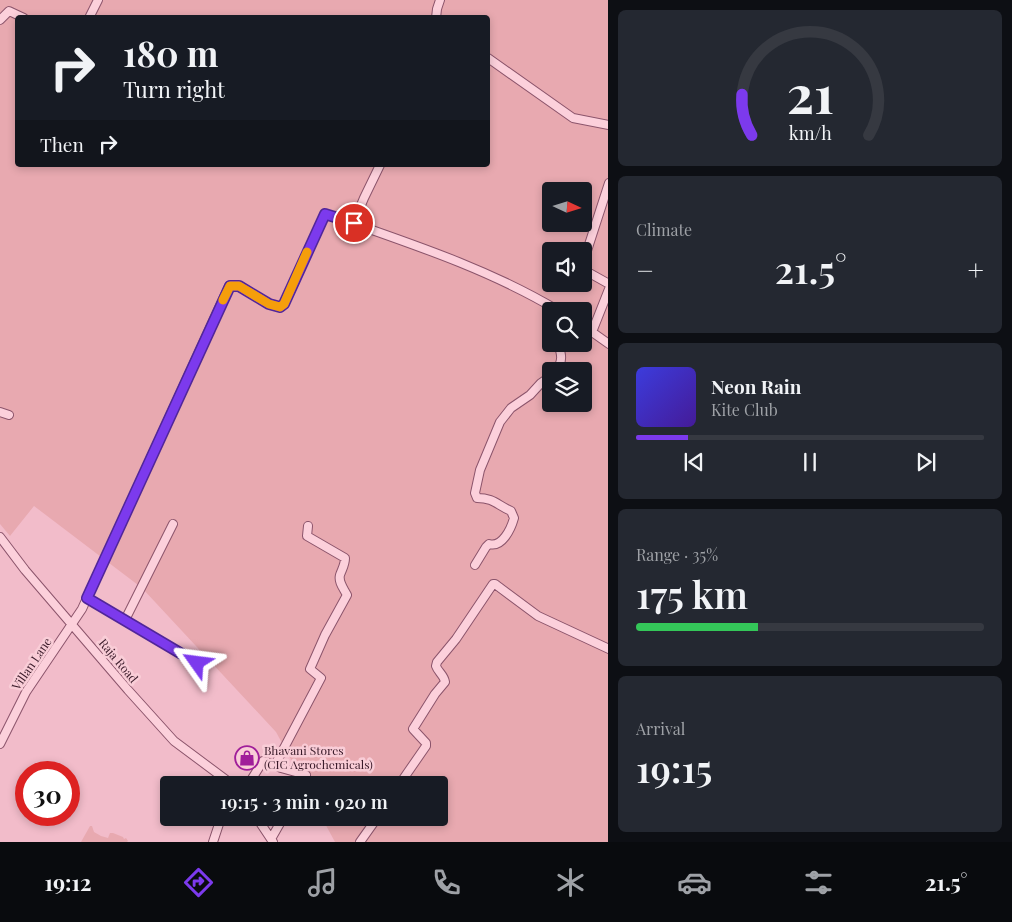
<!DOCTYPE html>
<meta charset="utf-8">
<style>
:root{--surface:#171b24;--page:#242831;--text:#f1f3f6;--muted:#9ea1a6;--line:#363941;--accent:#7c3aed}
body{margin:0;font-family:"Playfair Display",serif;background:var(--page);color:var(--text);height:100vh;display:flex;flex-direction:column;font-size:19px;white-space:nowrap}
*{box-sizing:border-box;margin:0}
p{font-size:16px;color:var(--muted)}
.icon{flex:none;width:28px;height:28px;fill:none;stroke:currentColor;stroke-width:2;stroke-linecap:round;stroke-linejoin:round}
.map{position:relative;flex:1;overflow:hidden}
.sheet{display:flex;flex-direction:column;gap:10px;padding:10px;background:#0d0f14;width:404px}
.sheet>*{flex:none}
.top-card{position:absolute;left:15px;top:15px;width:475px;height:152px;border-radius:5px;box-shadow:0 2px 8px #0003;background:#171b24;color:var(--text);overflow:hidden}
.needle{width:32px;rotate:94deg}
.buttons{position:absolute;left:542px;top:182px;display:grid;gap:10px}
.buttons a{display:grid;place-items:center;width:50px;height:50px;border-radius:5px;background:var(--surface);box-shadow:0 2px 8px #0003;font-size:25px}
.speed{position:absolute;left:15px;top:761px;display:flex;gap:10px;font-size:25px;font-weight:700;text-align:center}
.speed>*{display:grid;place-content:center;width:65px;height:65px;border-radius:50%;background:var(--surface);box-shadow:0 2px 8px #0003;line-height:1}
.speed .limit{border:8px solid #d22;background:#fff;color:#111}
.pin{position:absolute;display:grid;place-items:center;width:42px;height:42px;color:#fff;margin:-21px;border:2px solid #fff;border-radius:50%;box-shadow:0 1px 5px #0007}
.me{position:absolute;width:55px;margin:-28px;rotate:301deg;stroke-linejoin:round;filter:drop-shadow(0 0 4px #0008)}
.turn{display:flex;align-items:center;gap:18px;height:105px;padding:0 25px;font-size:22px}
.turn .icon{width:65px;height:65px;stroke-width:2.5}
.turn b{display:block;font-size:35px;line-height:42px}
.then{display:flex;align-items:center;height:48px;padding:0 25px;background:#0003;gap:10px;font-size:19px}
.big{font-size:38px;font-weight:600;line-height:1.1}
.sheet .card{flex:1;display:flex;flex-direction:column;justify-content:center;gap:8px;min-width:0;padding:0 18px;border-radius:8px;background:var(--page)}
.sheet .dial{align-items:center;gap:0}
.dial svg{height:130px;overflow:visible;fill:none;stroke:var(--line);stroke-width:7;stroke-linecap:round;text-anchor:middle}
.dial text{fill:var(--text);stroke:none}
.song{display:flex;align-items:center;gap:15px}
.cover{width:60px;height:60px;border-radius:8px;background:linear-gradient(135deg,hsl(240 70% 55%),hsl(260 70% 35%))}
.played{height:5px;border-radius:2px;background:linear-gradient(90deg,var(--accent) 15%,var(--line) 15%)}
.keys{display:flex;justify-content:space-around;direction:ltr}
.heat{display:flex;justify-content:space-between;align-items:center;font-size:28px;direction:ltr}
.charge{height:8px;border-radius:4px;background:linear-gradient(90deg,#34c759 35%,var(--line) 0)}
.trip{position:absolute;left:160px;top:776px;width:288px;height:50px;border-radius:5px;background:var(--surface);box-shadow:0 2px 8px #0003;font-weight:600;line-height:50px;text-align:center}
.tabs{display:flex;height:80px;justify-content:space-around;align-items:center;background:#090b0e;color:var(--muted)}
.tabs .icon{width:35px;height:35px}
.tabs .active{color:var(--accent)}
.tabs b{font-size:22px;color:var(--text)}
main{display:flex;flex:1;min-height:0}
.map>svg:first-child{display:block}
.farmland{fill:#e8a9b0;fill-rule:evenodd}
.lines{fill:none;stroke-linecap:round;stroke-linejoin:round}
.minor-casing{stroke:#8b546b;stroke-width:10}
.minor{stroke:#fcd0db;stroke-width:8}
.route-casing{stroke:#51269a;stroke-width:12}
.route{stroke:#7c3aed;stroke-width:9}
.slow{stroke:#f59e0b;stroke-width:9}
.labels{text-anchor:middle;stroke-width:5;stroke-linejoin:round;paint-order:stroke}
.street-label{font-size:12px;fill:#391a29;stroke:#f9cdd7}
.poi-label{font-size:12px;fill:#391a29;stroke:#f9cdd7;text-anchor:start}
</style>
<main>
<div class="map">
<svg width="609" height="842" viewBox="0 0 609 842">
<rect width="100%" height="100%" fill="#f2bcca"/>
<path class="farmland" d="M0,0h608v842h-273l-13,-24h117v-33h-134l-29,-53 -134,-144 -108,-82 -24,30 -10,-12zM18,18h470v147h-470zM551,191h33v33h-33zM551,251h33v33h-33zM551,311h33v33h-33zM551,371h33v33h-33z
M90,826h2l2,6 7,4 7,2 2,-5h3l10,4 1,2 2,-1 2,3 -1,1h-46z"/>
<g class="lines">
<g class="minor-casing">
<path id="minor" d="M89,18l9,-18
M436,18l1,-9 3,-9
M0,20l9,-9 15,7
M488,58l85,60 36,7
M380,165l-16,33 -10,24 1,2c69,24 141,49 204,87
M584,260l25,-77
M584,270l25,14
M584,328l8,4 17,12
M592,332l17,-43
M556,371c7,-10 6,-16 2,-27
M0,412l9,3
M0,537l25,33 103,120 46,51 59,44
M475,565l11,-18 3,-3c13,4 22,-15 25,-26l-3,-7c-14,-6 -17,-13 -34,-13l-2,-5 5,-23 20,-48 11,-14 19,-13 11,-12 10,-7
M87,598l110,65
M125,620l48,-96
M0,744l26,-52 56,-83 147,-323h10l30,18 11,3 4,-3 41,-90 29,9
M248,785l15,-24 12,4
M301,785l5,-10 -25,-7 -6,-3 46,-87 -11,-9 15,-34 22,-40c-3,-6 -9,-13 -7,-20 2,-6 5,-10 5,-17l-38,-22 1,-10
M399,785l27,-39v-3l-13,-14 22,-35 10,-12c-1,-7 -7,-10 -9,-16l1,-4 19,-23 37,-55h2l43,32 71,33
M257,818l16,24
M271,839l12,-21
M213,842l8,-24
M360,842l17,-24"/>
</g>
<use href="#minor" class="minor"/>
</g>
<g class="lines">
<g class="route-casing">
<path id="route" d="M197,663l-110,-65 143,-312h9l30,18 11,3 4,-3 41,-90 29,9"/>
</g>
<use href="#route" class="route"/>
<path class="slow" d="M223,300l7,-14h9l30,18 11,3 4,-3 23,-52"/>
</g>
<defs>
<g id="shop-ring" transform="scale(1.25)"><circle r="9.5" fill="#f9cdd7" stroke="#a01e9a" stroke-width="1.5"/><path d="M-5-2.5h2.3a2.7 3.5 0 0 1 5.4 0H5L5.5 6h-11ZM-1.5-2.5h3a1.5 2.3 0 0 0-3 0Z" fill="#a01e9a"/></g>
</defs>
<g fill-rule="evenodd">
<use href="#shop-ring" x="247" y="758"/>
</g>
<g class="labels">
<g class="street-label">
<text transform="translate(118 661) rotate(50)" y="4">Raja Road</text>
<text transform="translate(32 664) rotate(-56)" y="4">Villan Lane</text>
</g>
<g class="poi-label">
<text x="264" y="755">Bhavani Stores<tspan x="264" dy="14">(CIC Agrochemicals)</tspan></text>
</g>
</g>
</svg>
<div class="buttons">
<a><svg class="needle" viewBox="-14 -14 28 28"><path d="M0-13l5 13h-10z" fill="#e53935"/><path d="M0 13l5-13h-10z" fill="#9ea1a6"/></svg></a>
<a><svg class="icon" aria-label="sound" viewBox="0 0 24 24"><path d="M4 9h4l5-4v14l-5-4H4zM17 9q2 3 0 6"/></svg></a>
<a><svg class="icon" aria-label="search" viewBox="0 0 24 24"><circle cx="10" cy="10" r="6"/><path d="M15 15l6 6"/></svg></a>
<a><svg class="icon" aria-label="layers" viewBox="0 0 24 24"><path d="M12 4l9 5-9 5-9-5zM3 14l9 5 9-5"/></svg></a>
</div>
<div class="speed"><div class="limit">30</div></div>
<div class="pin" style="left:354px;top:223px;background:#d93025"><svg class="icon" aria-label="arrive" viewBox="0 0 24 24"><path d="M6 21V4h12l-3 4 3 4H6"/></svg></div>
<svg class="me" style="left:197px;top:663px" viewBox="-20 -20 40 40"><path d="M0-17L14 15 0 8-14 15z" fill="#7c3aed" stroke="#fff" stroke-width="4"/></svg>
<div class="trip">19:15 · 3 min · 920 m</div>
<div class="top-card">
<div class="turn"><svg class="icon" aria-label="right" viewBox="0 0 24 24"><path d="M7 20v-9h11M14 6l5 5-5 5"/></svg><div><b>180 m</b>Turn right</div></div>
<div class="then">Then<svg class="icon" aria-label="right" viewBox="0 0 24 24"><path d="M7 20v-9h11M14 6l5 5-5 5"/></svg></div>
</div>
</div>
<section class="sheet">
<div class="card dial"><svg viewBox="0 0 100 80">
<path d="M14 69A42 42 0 1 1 86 69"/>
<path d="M14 69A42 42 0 0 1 8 44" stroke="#7c3aed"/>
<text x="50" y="56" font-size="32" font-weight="700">21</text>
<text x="50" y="72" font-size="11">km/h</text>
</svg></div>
<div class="card"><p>Climate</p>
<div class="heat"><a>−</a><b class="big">21.5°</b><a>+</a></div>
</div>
<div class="card">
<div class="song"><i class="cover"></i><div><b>Neon Rain</b><p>Kite Club</p></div></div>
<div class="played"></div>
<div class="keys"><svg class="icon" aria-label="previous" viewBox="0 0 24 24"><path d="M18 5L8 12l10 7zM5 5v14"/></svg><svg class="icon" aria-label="pause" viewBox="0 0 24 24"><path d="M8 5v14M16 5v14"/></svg><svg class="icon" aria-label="next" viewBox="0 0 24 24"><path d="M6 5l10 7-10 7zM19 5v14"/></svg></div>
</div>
<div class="card"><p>Range · 35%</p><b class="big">175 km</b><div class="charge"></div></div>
<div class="card"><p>Arrival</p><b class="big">19:15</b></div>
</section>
</main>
<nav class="tabs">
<b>19:12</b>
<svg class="icon active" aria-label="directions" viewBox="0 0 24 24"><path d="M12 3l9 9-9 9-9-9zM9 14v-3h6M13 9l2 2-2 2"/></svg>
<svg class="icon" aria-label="music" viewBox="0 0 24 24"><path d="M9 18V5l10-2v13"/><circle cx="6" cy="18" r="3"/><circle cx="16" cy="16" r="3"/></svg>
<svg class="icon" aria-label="phone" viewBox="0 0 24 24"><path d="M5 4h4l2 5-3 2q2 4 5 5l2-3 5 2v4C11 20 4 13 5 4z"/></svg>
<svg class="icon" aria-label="climate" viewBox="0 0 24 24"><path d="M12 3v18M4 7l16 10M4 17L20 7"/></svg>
<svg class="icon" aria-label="car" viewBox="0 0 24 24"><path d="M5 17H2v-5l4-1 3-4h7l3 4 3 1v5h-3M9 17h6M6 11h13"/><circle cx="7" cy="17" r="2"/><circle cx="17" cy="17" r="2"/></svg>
<svg class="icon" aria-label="filters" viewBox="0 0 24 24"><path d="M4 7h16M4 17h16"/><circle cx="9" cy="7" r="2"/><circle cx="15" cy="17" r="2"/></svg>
<b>21.5°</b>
</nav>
